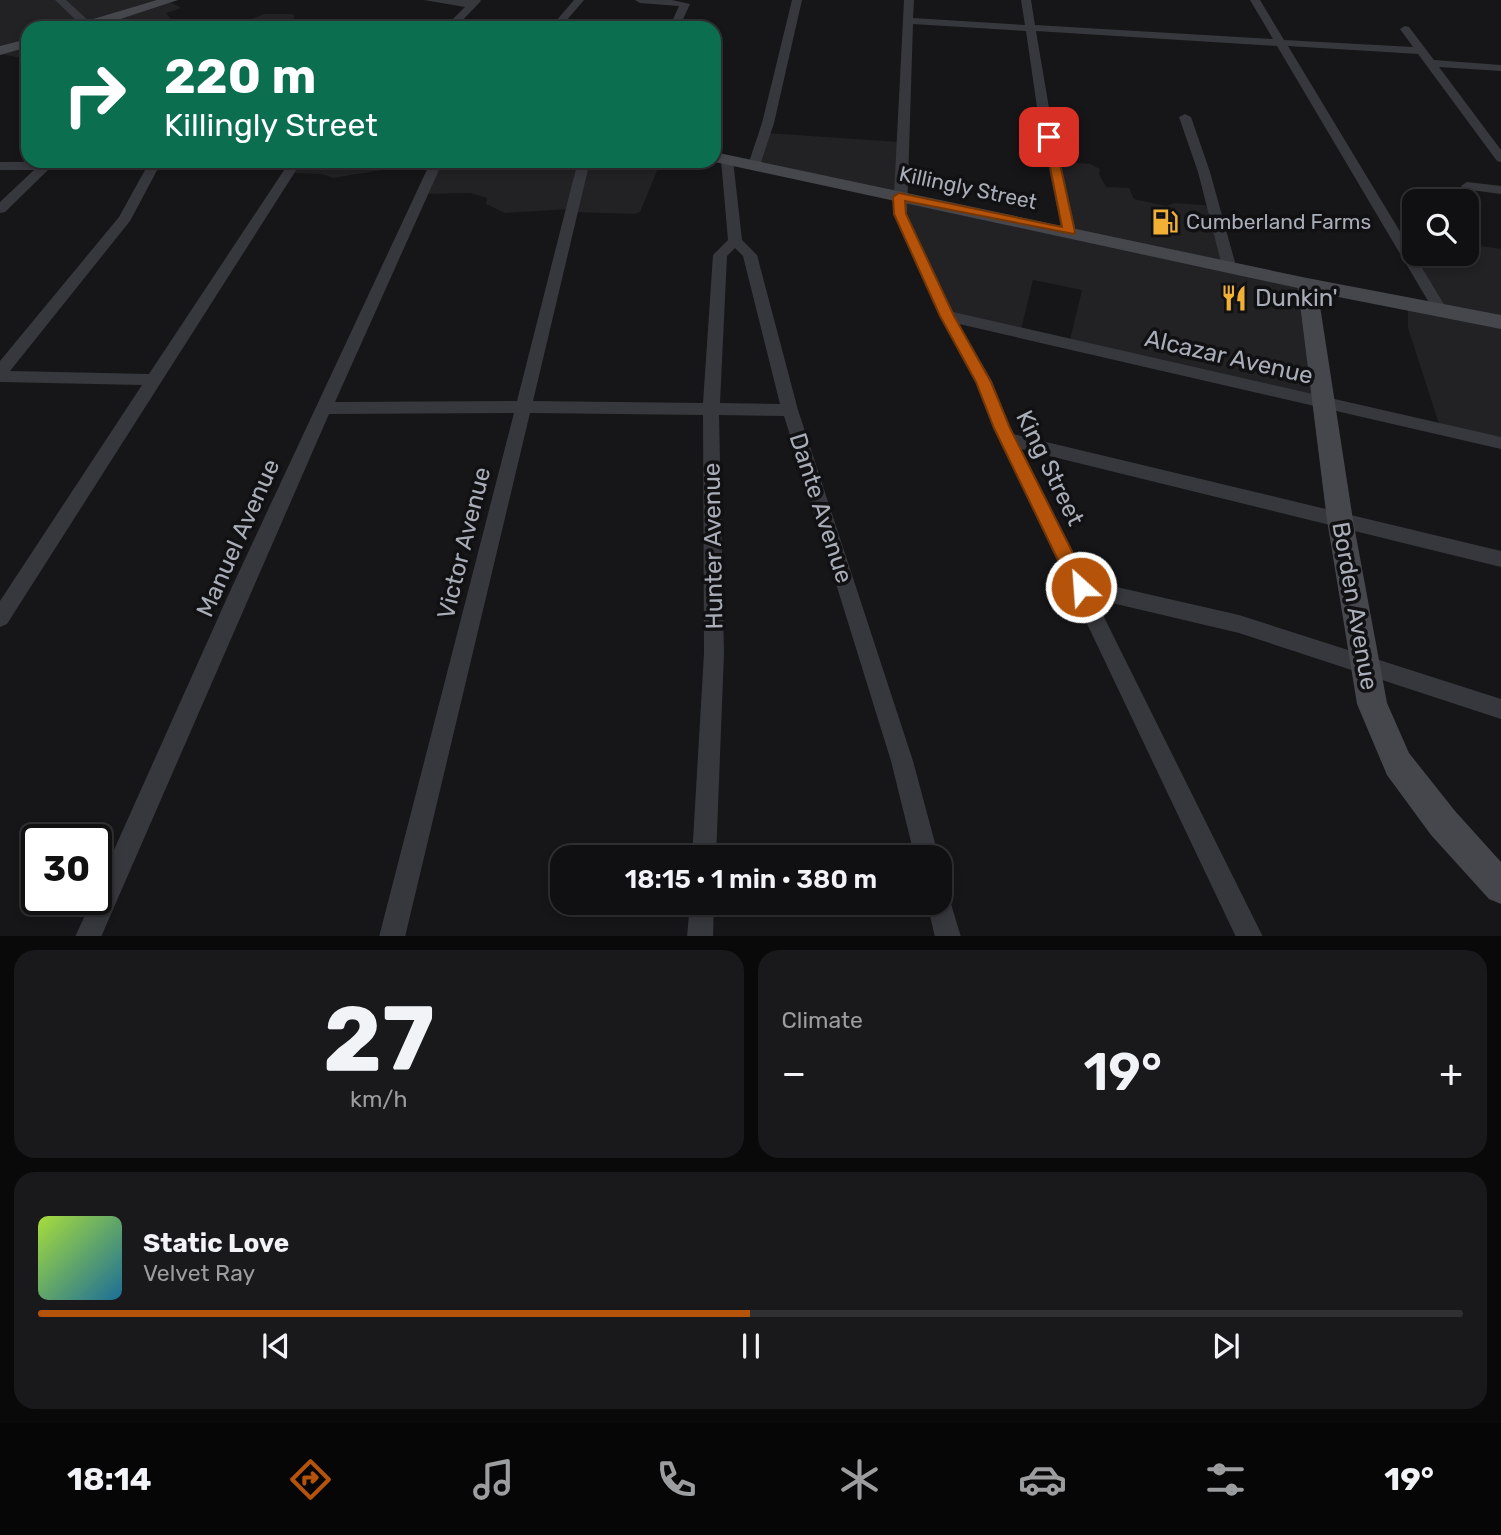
<!DOCTYPE html>
<meta charset="utf-8">
<style>
:root{--surface:#101012;--page:#19191b;--text:#f1f3f6;--muted:#9c9d9f;--line:#303032;--accent:#b45309}
body{margin:0;font-family:Rubik,sans-serif;background:var(--page);color:var(--text);height:100vh;display:flex;flex-direction:column;font-size:26px;white-space:nowrap}
*{box-sizing:border-box;margin:0}
p{font-size:23px;color:var(--muted)}
.icon{flex:none;width:38px;height:38px;fill:none;stroke:currentColor;stroke-width:2;stroke-linecap:round;stroke-linejoin:round}
.map{position:relative;height:936px;overflow:hidden}
.panel{display:flex;flex-direction:column;gap:14px;padding:14px;background:#09090a;flex:1}
.panel>*{flex:none}
.banner{position:absolute;left:21px;top:21px;width:700px;height:147px;border-radius:21px;box-shadow:0 4px 10px #0003,0 0 0 2px var(--line);background:#0b6e4f;color:#fff;overflow:hidden}
.tools{position:absolute;left:1402px;top:189px;display:grid;gap:14px}
.tools a{display:grid;place-items:center;width:77px;height:77px;border-radius:14px;background:var(--surface);box-shadow:0 4px 10px #0003,0 0 0 2px var(--line);font-size:35px}
.speed{position:absolute;left:21px;top:824px;display:flex;gap:14px;font-size:35px;font-weight:700;text-align:center}
.speed>*{display:grid;place-content:center;width:91px;height:91px;border-radius:50%;background:var(--surface);box-shadow:0 4px 10px #0003,0 0 0 2px var(--line);line-height:1}
.speed .limit{border:4px solid #111;border-radius:10px;background:#fff;color:#111}
.pin{position:absolute;display:grid;place-items:center;width:60px;height:60px;color:#fff;margin:-30px;border-radius:14px;box-shadow:0 4px 10px #0006}
.me{position:absolute;width:77px;margin:-38px;rotate:334deg;stroke-linejoin:round;filter:drop-shadow(0 0 5px #0008)}
.turn{display:flex;align-items:center;gap:24px;height:147px;padding:0 28px;font-size:32px}
.turn .icon{width:91px;height:91px;stroke-width:2.5}
.turn b{display:block;font-size:49px;line-height:60px}
.big{font-size:52px;font-weight:600;line-height:1.1}
.panel .tile{flex:1;display:flex;flex-direction:column;justify-content:center;gap:10px;min-width:0;padding:0 24px;border-radius:21px;background:var(--page)}
.panel .dial{align-items:center;gap:0}
.dial b{font-size:91px;line-height:1}
.song{display:flex;align-items:center;gap:21px}
.cover{width:84px;height:84px;border-radius:10px;background:linear-gradient(135deg,hsl(80 70% 55%),hsl(200 70% 35%))}
.played{height:7px;border-radius:4px;background:linear-gradient(90deg,var(--accent) 50%,var(--line) 50%)}
.keys{display:flex;justify-content:space-around;direction:ltr}
.heat{display:flex;justify-content:space-between;align-items:center;font-size:38px;direction:ltr}
.panel .tiles{flex:1;display:grid;gap:14px;grid-template-columns:1fr 1fr}
.tile:last-child{grid-column:span 2}
.trip{position:absolute;left:550px;top:845px;width:402px;height:70px;border-radius:21px;background:var(--surface);box-shadow:0 4px 10px #0003,0 0 0 2px var(--line);font-weight:600;line-height:70px;text-align:center}
.dock{display:flex;height:112px;justify-content:space-around;align-items:center;background:#060607;color:var(--muted)}
.dock .icon{width:49px;height:49px}
.dock .selected{color:var(--accent)}
.dock b{font-size:32px;color:var(--text)}
.map>svg:first-child{display:block}
.built{fill:#222225}
.lines{fill:none;stroke-linecap:round;stroke-linejoin:round}
.street{fill:#37383d;fill-rule:evenodd}
.secondary{fill:#45474d;fill-rule:evenodd}
.route{fill:#b45309;stroke:#753606;stroke-width:2}
.labels{text-anchor:middle;stroke-width:7;stroke-linejoin:round;paint-order:stroke}
.far-street-label{font-size:21px;fill:#a8adb8;stroke:#111113}
.far-poi-label{font-size:21px;fill:#a8adb8;stroke:#111113;text-anchor:start}
.poi-label{font-size:24px;fill:#a8adb8;stroke:#111113;text-anchor:start}
.street-label{font-size:24px;fill:#a8adb8;stroke:#111113}
</style>
<div class="map">
<svg width="1501" height="937" viewBox="0 0 1501 937">
<rect width="100%" height="100%" fill="#161618"/>
<path class="built" d="M0,0h174l-4,2 11,6 -15,5 7,8 -22,7h-123v31l-28,-5z
M264,14h27l4,2 -5,9h13l5,3h-123l8,-4 49,-1z
M766,133l134,9 -2,50 -144,-27z
M295,161h366l-21,51 -5,2 -61,-2 -5,-3 -64,4 -19,-9 1,-6 -17,-5 -47,1 7,-25h-42l-55,9 -11,-4 -34,-1z
M1054,161l36,3 10,5 -1,5 7,13 23,1 5,11 32,7 8,-3 41,3 22,61 70,17 16,115 -254,-55 13,-54 -49,-10 -13,54 -73,-18 -49,-120 166,34z
M1400,237l14,1v16h52l1,-10 34,5v191l-61,-13 -32,-99v-24l29,4z"/>
<g class="lines">
<path class="street" d="M55,0h11l25,23v4h-8z
M424,0h56l1,1 -26,27h-11l21,-21z
M574,0h10l-24,28h-10z
M635,0h37l18,4 -11,24h-10l10,-22 -39,-3z
M792,0h10l-28,123 -14,42 -6,4 -6,-4 14,-42z
M904,0h10l-1,18 112,7 -4,-25h10l4,25 238,14 -23,-39h10l24,40 129,7 -13,-18 5,-3 4,1 25,33 67,5v6l-62,-4 62,83v12l-4,-1 -79,-107 -130,-8 160,265 -7,5 -7,-5 -157,-265 -241,-15 14,83 26,118 -7,4 -7,-4 -24,-118 -12,-83 -113,-7 -6,190 46,98 548,125v12l-542,-125 33,57 21,53 488,117v16l-480,-118 65,131 153,35 262,84v20l-262,-86 -144,-34 168,338h-27l-242,-509 -18,-47 -36,-65 -47,-102z
M1185,114l6,3 19,55 26,94 -2,3h-10l-2,-3 -24,-94 -19,-55z
M727,156l6,4 9,80 15,15 41,155 115,351 26,97h-24l-24,-97 -107,-345 -65,-1 5,238 -8,205h-24l12,-205 -1,-238 -173,-2 -125,524h-26l135,-524 -185,1 -228,523h-26l17,-37h4v-10l135,-301 200,-428h12l-108,241 182,-1 61,-240h12l-57,240 170,2 10,-148 15,-15 -7,-80zM735,248l8,8 37,148 -60,-1 7,-147z
M150,161h12l-32,60 -120,150 139,3 141,-213h12l-295,463 -7,3v-26l142,-216 -142,-3v-21l119,-144 26,-47h-97l-43,42 -5,1v-11l34,-32h-34v-8z
M1467,182l34,4v8l-38,-5 -2,-3z
M940,891l8,3 13,43h-26l-8,-34h13z
M690,903h24l-1,34h-26z"/>
<path class="secondary" d="M157,0h21l-85,28h-22l2,-3z
M28,39v8l-28,8v-9z
M714,152l593,126 194,37v14l-183,-36 35,227 34,183 22,50 46,58 46,51v42l-12,-5 -58,-64 -44,-60 -30,-71 -30,-184 -29,-232 -588,-127h4z"/>
</g>
<path class="route" d="M1049,134l5,3 21,95 -1,2 -169,-33 1,13 48,102 37,66 19,46 80,159 -3,6 -6,2 -7,-2 -80,-165 -18,-46 -36,-66 -46,-102 -1,-17 6,-4 163,34 -18,-90z"/>
<defs>
<g id="fuel-bare" transform="scale(2.1)"><path d="M-5.5-6h7V0h2V4h1.3V-2.5L3-4.5l.8-.8L6-3V5H2.5V1h-1V6h-7ZM-4.2-4.7v3.2H.2V-4.7Z" fill="#f2b134" stroke="#111113" stroke-width="2.5" paint-order="stroke"/></g>
<g id="restaurant-bare" transform="scale(2.1)"><path d="M-5-6h1v4h1v-4h1v4h1v-4h1v5L-1.5 .5V6h-2V.5L-5-1ZM5-6V6H3V1.5H1.5Q1.5-4 5-6Z" fill="#f2b134" stroke="#111113" stroke-width="2.5" paint-order="stroke"/></g>
</defs>
<g fill-rule="evenodd">
<use href="#fuel-bare" x="1165" y="222"/>
<use href="#restaurant-bare" x="1234" y="298"/>
</g>
<g class="labels">
<g class="far-street-label">
<text transform="translate(968 188) rotate(12)" y="7">Killingly Street</text>
</g>
<g class="far-poi-label">
<text x="1186" y="229">Cumberland Farms</text>
</g>
<g class="poi-label">
<text x="1255" y="306">Dunkin'</text>
</g>
<g class="street-label">
<text transform="translate(1229 357) rotate(13)" y="8">Alcazar Avenue</text>
<text transform="translate(1050 468) rotate(64)" y="8">King Street</text>
<text transform="translate(821 508) rotate(72)" y="8">Dante Avenue</text>
<text transform="translate(238 538) rotate(-66)" y="8">Manuel Avenue</text>
<text transform="translate(464 543) rotate(-76)" y="8">Victor Avenue</text>
<text transform="translate(713 546) rotate(-91)" y="8">Hunter Avenue</text>
<text transform="translate(1355 606) rotate(80)" y="8">Borden Avenue</text>
</g>
</g>
</svg>
<div class="tools">
<a><svg class="icon" aria-label="search" viewBox="0 0 24 24"><circle cx="10" cy="10" r="6"/><path d="M15 15l6 6"/></svg></a>
</div>
<div class="speed"><div class="limit">30</div></div>
<div class="pin" style="left:1049px;top:137px;background:#d93025"><svg class="icon" aria-label="arrive" viewBox="0 0 24 24"><path d="M6 21V4h12l-3 4 3 4H6"/></svg></div>
<svg class="me" style="left:1081px;top:587px" viewBox="-20 -20 40 40"><circle r="17" fill="#b45309" stroke="#fff" stroke-width="3"/><path d="M0-11L8 9 0 5-8 9z" fill="#fff"/></svg>
<div class="trip">18:15 · 1 min · 380 m</div>
<div class="banner">
<div class="turn"><svg class="icon" aria-label="right" viewBox="0 0 24 24"><path d="M7 20v-9h11M14 6l5 5-5 5"/></svg><div><b>220 m</b>Killingly Street</div></div>
</div>
</div>
<section class="panel">
<div class="tiles">
<div class="tile dial"><b>27</b><p>km/h</p></div>
<div class="tile"><p>Climate</p>
<div class="heat"><a>−</a><b class="big">19°</b><a>+</a></div>
</div>
<div class="tile">
<div class="song"><i class="cover"></i><div><b>Static Love</b><p>Velvet Ray</p></div></div>
<div class="played"></div>
<div class="keys"><svg class="icon" aria-label="previous" viewBox="0 0 24 24"><path d="M18 5L8 12l10 7zM5 5v14"/></svg><svg class="icon" aria-label="pause" viewBox="0 0 24 24"><path d="M8 5v14M16 5v14"/></svg><svg class="icon" aria-label="next" viewBox="0 0 24 24"><path d="M6 5l10 7-10 7zM19 5v14"/></svg></div>
</div>
</div>
</section>
<nav class="dock">
<b>18:14</b>
<svg class="icon selected" aria-label="directions" viewBox="0 0 24 24"><path d="M12 3l9 9-9 9-9-9zM9 14v-3h6M13 9l2 2-2 2"/></svg>
<svg class="icon" aria-label="music" viewBox="0 0 24 24"><path d="M9 18V5l10-2v13"/><circle cx="6" cy="18" r="3"/><circle cx="16" cy="16" r="3"/></svg>
<svg class="icon" aria-label="phone" viewBox="0 0 24 24"><path d="M5 4h4l2 5-3 2q2 4 5 5l2-3 5 2v4C11 20 4 13 5 4z"/></svg>
<svg class="icon" aria-label="climate" viewBox="0 0 24 24"><path d="M12 3v18M4 7l16 10M4 17L20 7"/></svg>
<svg class="icon" aria-label="car" viewBox="0 0 24 24"><path d="M5 17H2v-5l4-1 3-4h7l3 4 3 1v5h-3M9 17h6M6 11h13"/><circle cx="7" cy="17" r="2"/><circle cx="17" cy="17" r="2"/></svg>
<svg class="icon" aria-label="filters" viewBox="0 0 24 24"><path d="M4 7h16M4 17h16"/><circle cx="9" cy="7" r="2"/><circle cx="15" cy="17" r="2"/></svg>
<b>19°</b>
</nav>
